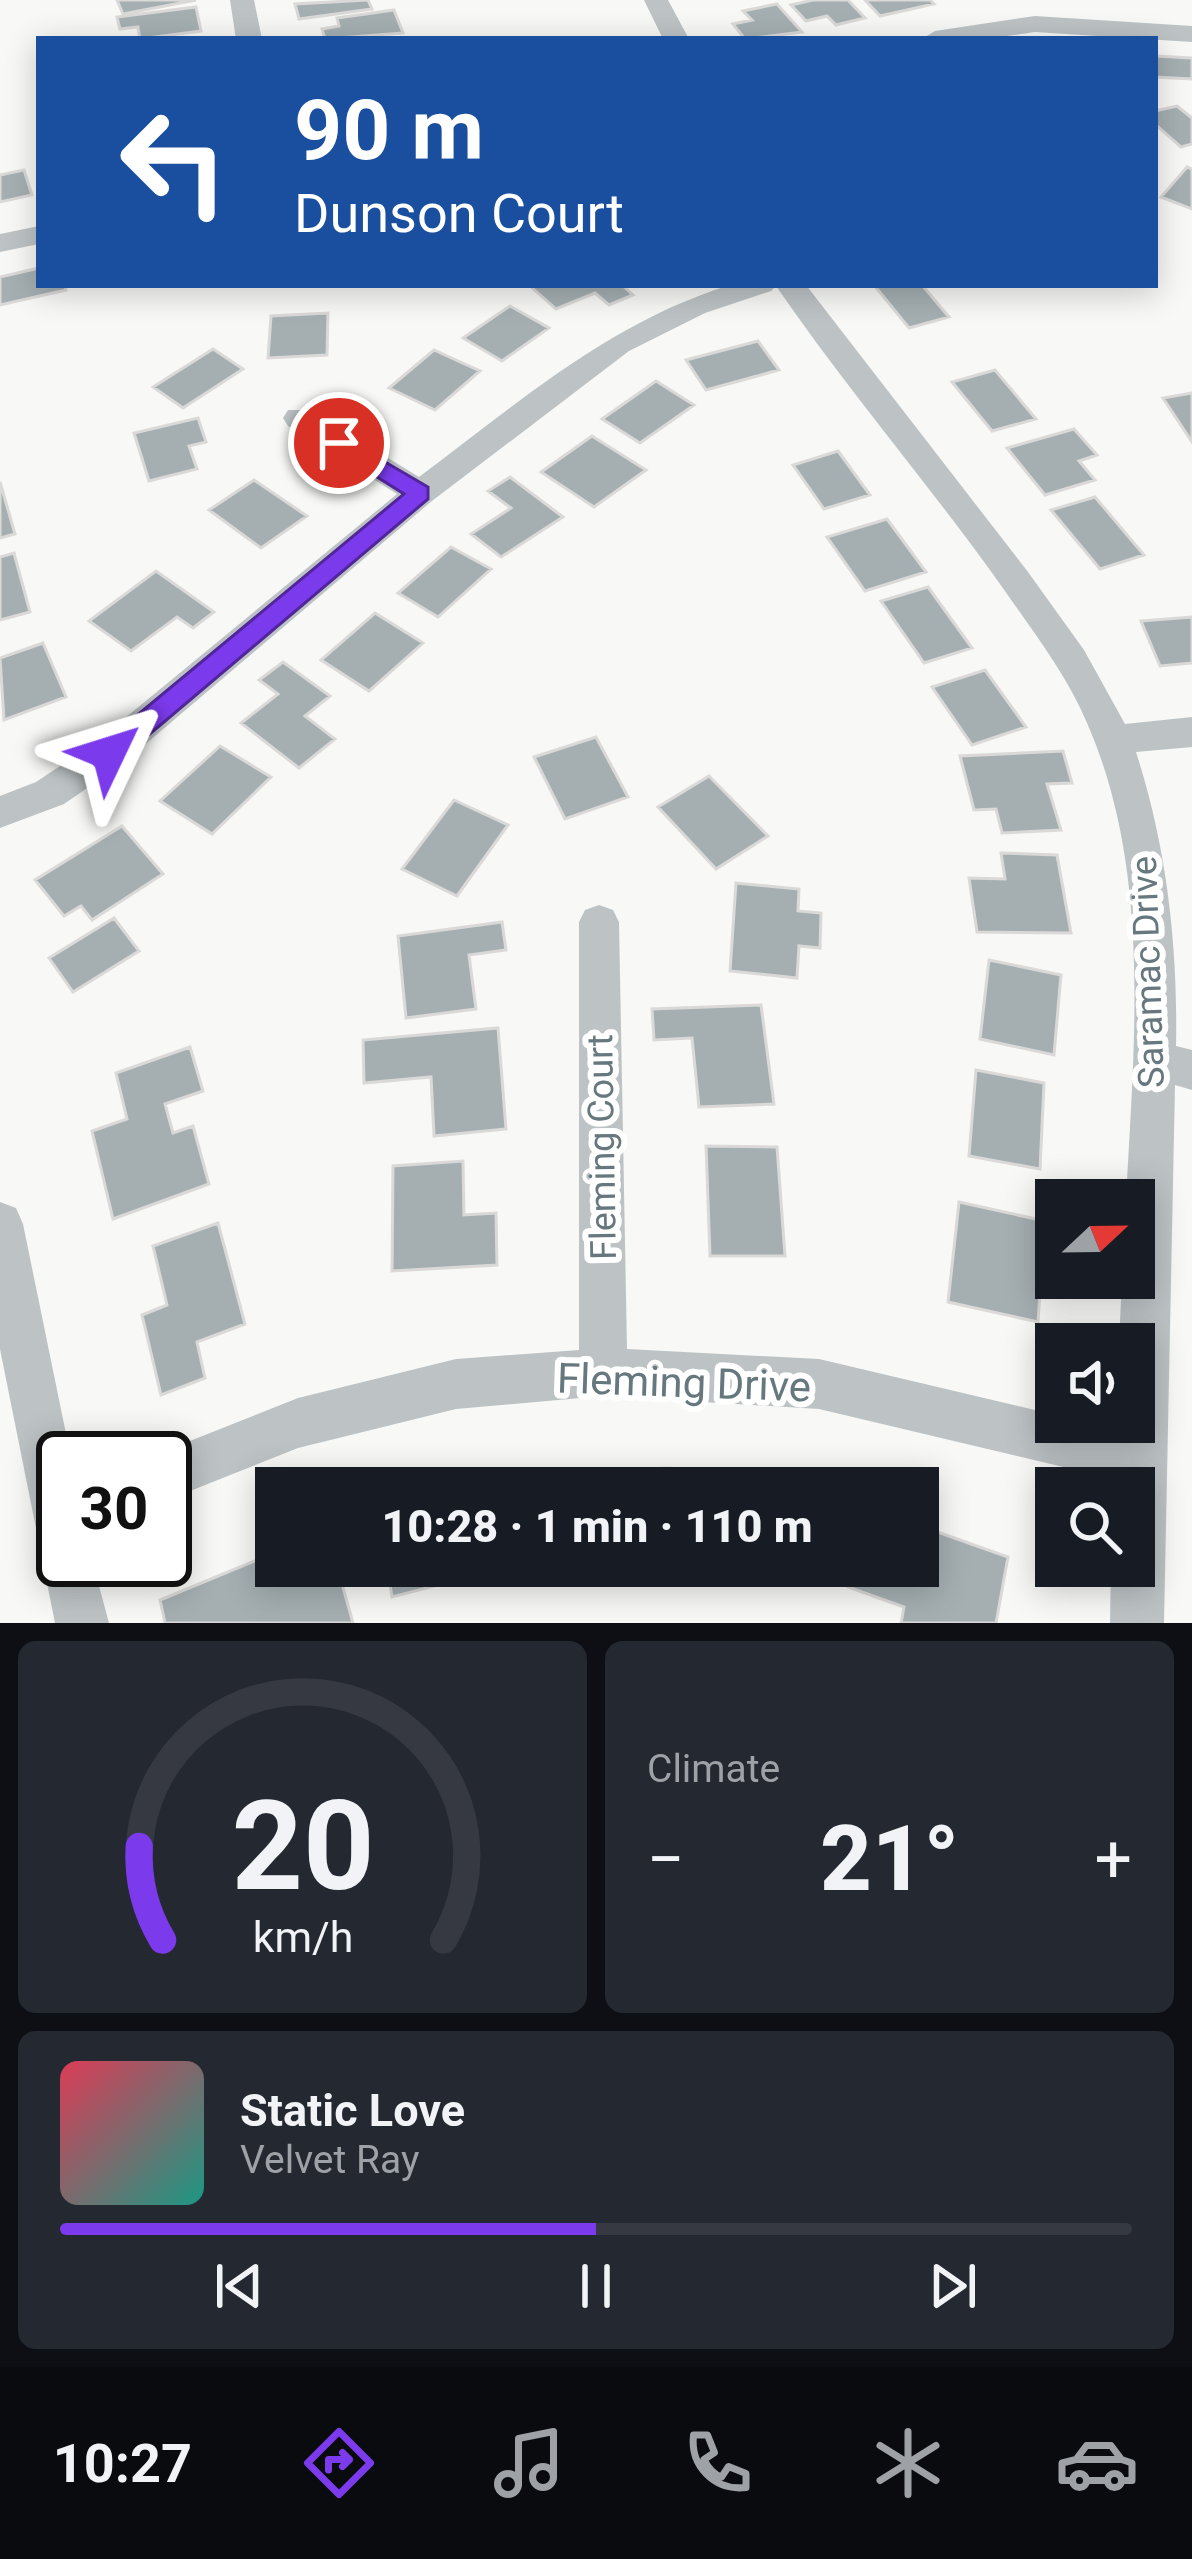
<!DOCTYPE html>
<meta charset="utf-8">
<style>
:root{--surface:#171b24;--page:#242831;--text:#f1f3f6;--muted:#9ea1a6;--line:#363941;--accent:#7c3aed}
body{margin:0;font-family:Roboto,sans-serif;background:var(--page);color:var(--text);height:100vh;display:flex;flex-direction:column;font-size:45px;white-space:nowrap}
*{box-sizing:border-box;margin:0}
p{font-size:39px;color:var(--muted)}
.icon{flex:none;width:66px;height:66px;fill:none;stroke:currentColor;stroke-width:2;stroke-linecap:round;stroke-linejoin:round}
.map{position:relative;height:1623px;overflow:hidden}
.sheet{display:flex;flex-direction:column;gap:18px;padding:18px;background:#0d0f14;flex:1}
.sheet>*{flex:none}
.guide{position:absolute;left:36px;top:36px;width:1122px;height:252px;border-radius:0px;box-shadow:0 6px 30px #0003;background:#1a4fa0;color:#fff;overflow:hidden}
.needle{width:78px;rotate:68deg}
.tools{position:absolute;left:1035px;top:1179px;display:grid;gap:24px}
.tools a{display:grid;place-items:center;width:120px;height:120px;border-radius:0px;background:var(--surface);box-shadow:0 6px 30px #0003;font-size:60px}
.speed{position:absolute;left:36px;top:1431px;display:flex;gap:24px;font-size:60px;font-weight:700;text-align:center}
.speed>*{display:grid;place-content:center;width:156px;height:156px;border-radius:50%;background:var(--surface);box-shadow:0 6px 30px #0003;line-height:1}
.speed .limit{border:6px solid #111;border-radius:18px;background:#fff;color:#111}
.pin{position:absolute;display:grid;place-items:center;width:102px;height:102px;color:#fff;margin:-51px;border:6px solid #fff;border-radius:50%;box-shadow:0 3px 12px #0007}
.me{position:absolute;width:132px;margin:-66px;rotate:49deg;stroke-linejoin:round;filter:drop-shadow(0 0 9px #0008)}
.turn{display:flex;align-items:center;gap:42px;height:252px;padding:0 60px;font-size:54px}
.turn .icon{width:156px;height:156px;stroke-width:2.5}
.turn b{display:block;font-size:84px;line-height:102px}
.big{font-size:90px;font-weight:800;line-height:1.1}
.sheet .card{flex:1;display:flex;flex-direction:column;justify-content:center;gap:18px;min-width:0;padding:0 42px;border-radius:18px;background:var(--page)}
.sheet .dial{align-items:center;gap:0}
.dial svg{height:312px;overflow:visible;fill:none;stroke:var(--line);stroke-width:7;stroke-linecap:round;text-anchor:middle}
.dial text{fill:var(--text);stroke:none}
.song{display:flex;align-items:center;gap:36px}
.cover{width:144px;height:144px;border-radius:18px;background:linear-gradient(135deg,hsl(350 70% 55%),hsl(170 70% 35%))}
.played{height:12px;border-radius:6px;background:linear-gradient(90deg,var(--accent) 50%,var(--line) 50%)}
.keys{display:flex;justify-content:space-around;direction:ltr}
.heat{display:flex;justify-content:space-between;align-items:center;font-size:66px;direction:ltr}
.sheet .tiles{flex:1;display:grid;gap:18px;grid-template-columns:1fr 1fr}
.card:last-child{grid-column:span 2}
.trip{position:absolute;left:255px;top:1467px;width:684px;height:120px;border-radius:0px;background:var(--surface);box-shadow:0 6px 30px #0003;font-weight:800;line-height:120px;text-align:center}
.tabs{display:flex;height:192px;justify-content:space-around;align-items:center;background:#090b0e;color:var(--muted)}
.tabs .icon{width:84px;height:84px}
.tabs .current{color:var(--accent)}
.tabs b{font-size:54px;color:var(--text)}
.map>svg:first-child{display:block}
.building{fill:#a5afb2;stroke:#dad9d8;stroke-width:3}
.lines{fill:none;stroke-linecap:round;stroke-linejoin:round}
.minor{fill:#bdc3c5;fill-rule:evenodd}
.route{fill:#7c3aed;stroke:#51269a;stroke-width:3}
.labels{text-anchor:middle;stroke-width:12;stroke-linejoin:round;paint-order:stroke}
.street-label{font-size:36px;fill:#66787e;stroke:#fff}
.near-street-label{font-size:42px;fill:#66787e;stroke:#fff}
</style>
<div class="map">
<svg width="1192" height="1623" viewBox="0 0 1192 1623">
<rect width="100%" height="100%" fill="#f8f8f6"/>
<path class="building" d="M117,0h79l-73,14z
M368,0l4,9 -73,10 -4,-15z
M813,0h35l17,18 -29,7 -9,-9 -21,5 -15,-16z
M865,0h65l4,4 -54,12z
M777,4l25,28 -57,7 -12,-15 19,-4 -9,-9z
M196,7l5,24 -61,8 -2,-12 -18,2 -3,-12z
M394,10l9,23 -78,6 -3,-10 17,-3 -2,-8z
M1155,56l37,2v21l-37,-2z
M1177,106l15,12v26l-11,3 -26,-23v-13z
M1187,167l5,2v40l-31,-12z
M24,170l8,25 -32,7v-27z
M39,268v17h26l1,5 -66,15v-28z
M529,285h93l11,10 -24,10 -14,-12 -39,16z
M874,285h48l27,32 -40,11z
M510,306l39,22 -47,33 -39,-23z
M328,313l-1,42 -59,3 3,-42z
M758,341l21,29 -73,20 -20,-30z
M213,349l30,20 -60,39 -30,-21z
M434,350l46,21 -45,39 -46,-22z
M995,370l41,49 -44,12 -40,-49z
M656,381l38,24 -54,38 -38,-24z
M1192,393v49l-29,-44z
M198,418l8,24 -17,4 8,23 -48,12 -15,-48z
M1074,429l23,26 -18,6 16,19 -50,15 -38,-47z
M592,436l54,34 -52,37 -53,-35z
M838,451l32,44 -46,14 -31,-44z
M510,477l53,40 -62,40 -30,-23 40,-26 -23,-17z
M254,480l53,36 -46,32 -52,-38z
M0,482l15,52 -15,4z
M1095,497l49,58 -44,14 -49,-59z
M887,519l39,53 -61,19 -38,-54z
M451,547l40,22 -53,48 -40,-24z
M14,553l16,59 -30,8v-63z
M156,571l58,41 -21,16 -16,-11 -46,34 -42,-30z
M928,587l44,61 -48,15 -43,-62z
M375,613l48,30 -54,48 -48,-31z
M1192,617v46l-32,3 -19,-45z
M43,643l23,54 -62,23 -4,-62z
M283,662l47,34 -25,20 30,23 -36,29 -58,-45 37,-29 -19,-14z
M985,670l41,57 -54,18 -40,-58z
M596,737l32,60 -63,22 -31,-62z
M220,746l51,31 -59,57 -52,-33z
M1063,751l9,32 -25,1 14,46 -59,3 -6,-24 -22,1 -14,-54z
M709,776l59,60 -52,33 -58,-62z
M454,800l54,25 -51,71 -55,-27z
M122,826l41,48 -71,46 -11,-14 -17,10 -29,-36z
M1001,853l56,2 14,78 -94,-1 -8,-54 36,1z
M736,883l63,6 -1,22 23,2 -1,35 -21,-2 -2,32 -67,-7z
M114,918l25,33 -66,41 -24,-34z
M502,922l4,28 -37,5 7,54 -70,9 -8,-82z
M989,960l72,15 -7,80 -74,-16z
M761,1005l13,99 -75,3 -7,-69 -38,2 -2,-31z
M498,1028l8,101 -72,7 -3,-59 -67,6 -1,-43z
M190,1047l13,44 -38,13 8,29 20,-7 16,58 -96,35 -21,-88 35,-12 -11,-46z
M976,1070l68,13 -4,86 -71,-13z
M706,1146l71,1 8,109h-75z
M463,1161l1,54 32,-2 1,52 -105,6 1,-105z
M959,1202l86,19 -7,101 -90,-20z
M218,1223l27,101 -48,18 8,36 -44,17 -19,-80 25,-10 -14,-59z
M670,1468l1,20h-125v-16z
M704,1474l96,14h-97z
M918,1525l90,32 -12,66h-95l3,-16 -56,-20 4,-21h66z
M276,1552v14h61l16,57h-188l-5,-23z
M387,1566h125l-120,31z
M700,1566h131l-1,19z"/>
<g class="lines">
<path class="minor" d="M230,0h24l8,39h-26z
M644,0h24l21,39h-26z
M1035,16l157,10v16l-157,-10 -50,7h-63l13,-8z
M39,226v18l-39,8v-18z
M730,285h76l222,287 56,78 41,74 67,-7v30l-56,5c31,96 42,194 40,294l16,4v40l-17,-5 -11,538h-54l1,-57h23v-78h-20v-9l-295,-70 -216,-13 -147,13 -158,39 -133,53v-43h-18l151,-60 158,-39 123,-9v-428l6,-12 14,-5 14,5 6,12 8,427 192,10 237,56v7l60,7v-7h18v-78h-15l3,-66h12v-78h-8c8,-157 26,-329 -39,-477 -21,-50 -56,-94 -87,-139 -72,-101 -154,-196 -224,-298l-5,5 -66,22 -76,38 -197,150 -310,263 -58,40 -64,24v-32l36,-14 60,-40 301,-248 -109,-68 -5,-8 5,-8h22l109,67c99,-74 191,-155 311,-192z
M0,1202l16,6 7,16 48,234h-8v102h29l17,63h-54l-55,-274z"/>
</g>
<path class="route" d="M339,435l89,52v12l-309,261h-19l-4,-7 4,-7 304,-252 -73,-46 -3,-5z"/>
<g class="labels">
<g class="street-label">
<text transform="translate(1147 972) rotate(-92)" y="13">Saramac Drive</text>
<text transform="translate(601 1147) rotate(-91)" y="13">Fleming Court</text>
</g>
<g class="near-street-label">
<text transform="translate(684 1382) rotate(2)" y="15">Fleming Drive</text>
</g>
</g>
</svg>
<div class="tools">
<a><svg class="needle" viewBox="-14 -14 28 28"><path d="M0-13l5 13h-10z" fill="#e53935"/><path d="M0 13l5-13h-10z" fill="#9ea1a6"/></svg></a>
<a><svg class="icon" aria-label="sound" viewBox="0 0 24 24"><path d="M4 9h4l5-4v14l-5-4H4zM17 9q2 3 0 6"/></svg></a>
<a><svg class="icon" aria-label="search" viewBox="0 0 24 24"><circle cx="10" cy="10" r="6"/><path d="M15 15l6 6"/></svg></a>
</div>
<div class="speed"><div class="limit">30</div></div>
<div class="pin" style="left:339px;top:443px;background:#d93025"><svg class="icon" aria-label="arrive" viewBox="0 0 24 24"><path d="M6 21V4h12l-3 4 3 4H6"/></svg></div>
<svg class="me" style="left:109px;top:753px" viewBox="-20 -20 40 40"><path d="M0-17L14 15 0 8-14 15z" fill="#7c3aed" stroke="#fff" stroke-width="4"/></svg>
<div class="trip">10:28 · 1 min · 110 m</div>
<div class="guide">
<div class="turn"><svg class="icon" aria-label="left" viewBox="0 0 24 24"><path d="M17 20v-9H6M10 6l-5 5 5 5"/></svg><div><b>90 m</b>Dunson Court</div></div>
</div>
</div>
<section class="sheet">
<div class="tiles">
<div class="card dial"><svg viewBox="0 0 100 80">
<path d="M14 69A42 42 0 1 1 86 69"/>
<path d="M14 69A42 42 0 0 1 8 45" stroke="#7c3aed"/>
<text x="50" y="56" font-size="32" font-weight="700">20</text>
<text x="50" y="72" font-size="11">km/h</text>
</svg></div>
<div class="card"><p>Climate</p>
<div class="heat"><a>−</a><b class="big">21°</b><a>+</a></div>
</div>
<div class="card">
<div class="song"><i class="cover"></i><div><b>Static Love</b><p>Velvet Ray</p></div></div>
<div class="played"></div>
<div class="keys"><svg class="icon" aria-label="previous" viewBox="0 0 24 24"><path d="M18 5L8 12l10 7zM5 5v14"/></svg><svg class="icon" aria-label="pause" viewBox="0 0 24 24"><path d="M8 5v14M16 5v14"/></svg><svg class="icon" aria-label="next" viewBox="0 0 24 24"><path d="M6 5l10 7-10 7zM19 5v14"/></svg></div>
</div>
</div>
</section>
<nav class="tabs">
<b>10:27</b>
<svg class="icon current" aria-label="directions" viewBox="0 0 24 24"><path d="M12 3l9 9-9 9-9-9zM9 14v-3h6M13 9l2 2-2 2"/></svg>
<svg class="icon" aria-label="music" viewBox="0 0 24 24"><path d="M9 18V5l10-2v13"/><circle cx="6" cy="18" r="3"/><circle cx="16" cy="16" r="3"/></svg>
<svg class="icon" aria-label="phone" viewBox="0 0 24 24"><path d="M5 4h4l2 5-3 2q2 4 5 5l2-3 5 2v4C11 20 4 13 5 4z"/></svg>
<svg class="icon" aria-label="climate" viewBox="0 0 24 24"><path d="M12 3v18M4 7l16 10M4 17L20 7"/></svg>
<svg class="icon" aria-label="car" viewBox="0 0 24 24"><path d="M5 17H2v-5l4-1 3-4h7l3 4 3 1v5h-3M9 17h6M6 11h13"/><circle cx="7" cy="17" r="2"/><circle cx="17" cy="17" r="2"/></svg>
</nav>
